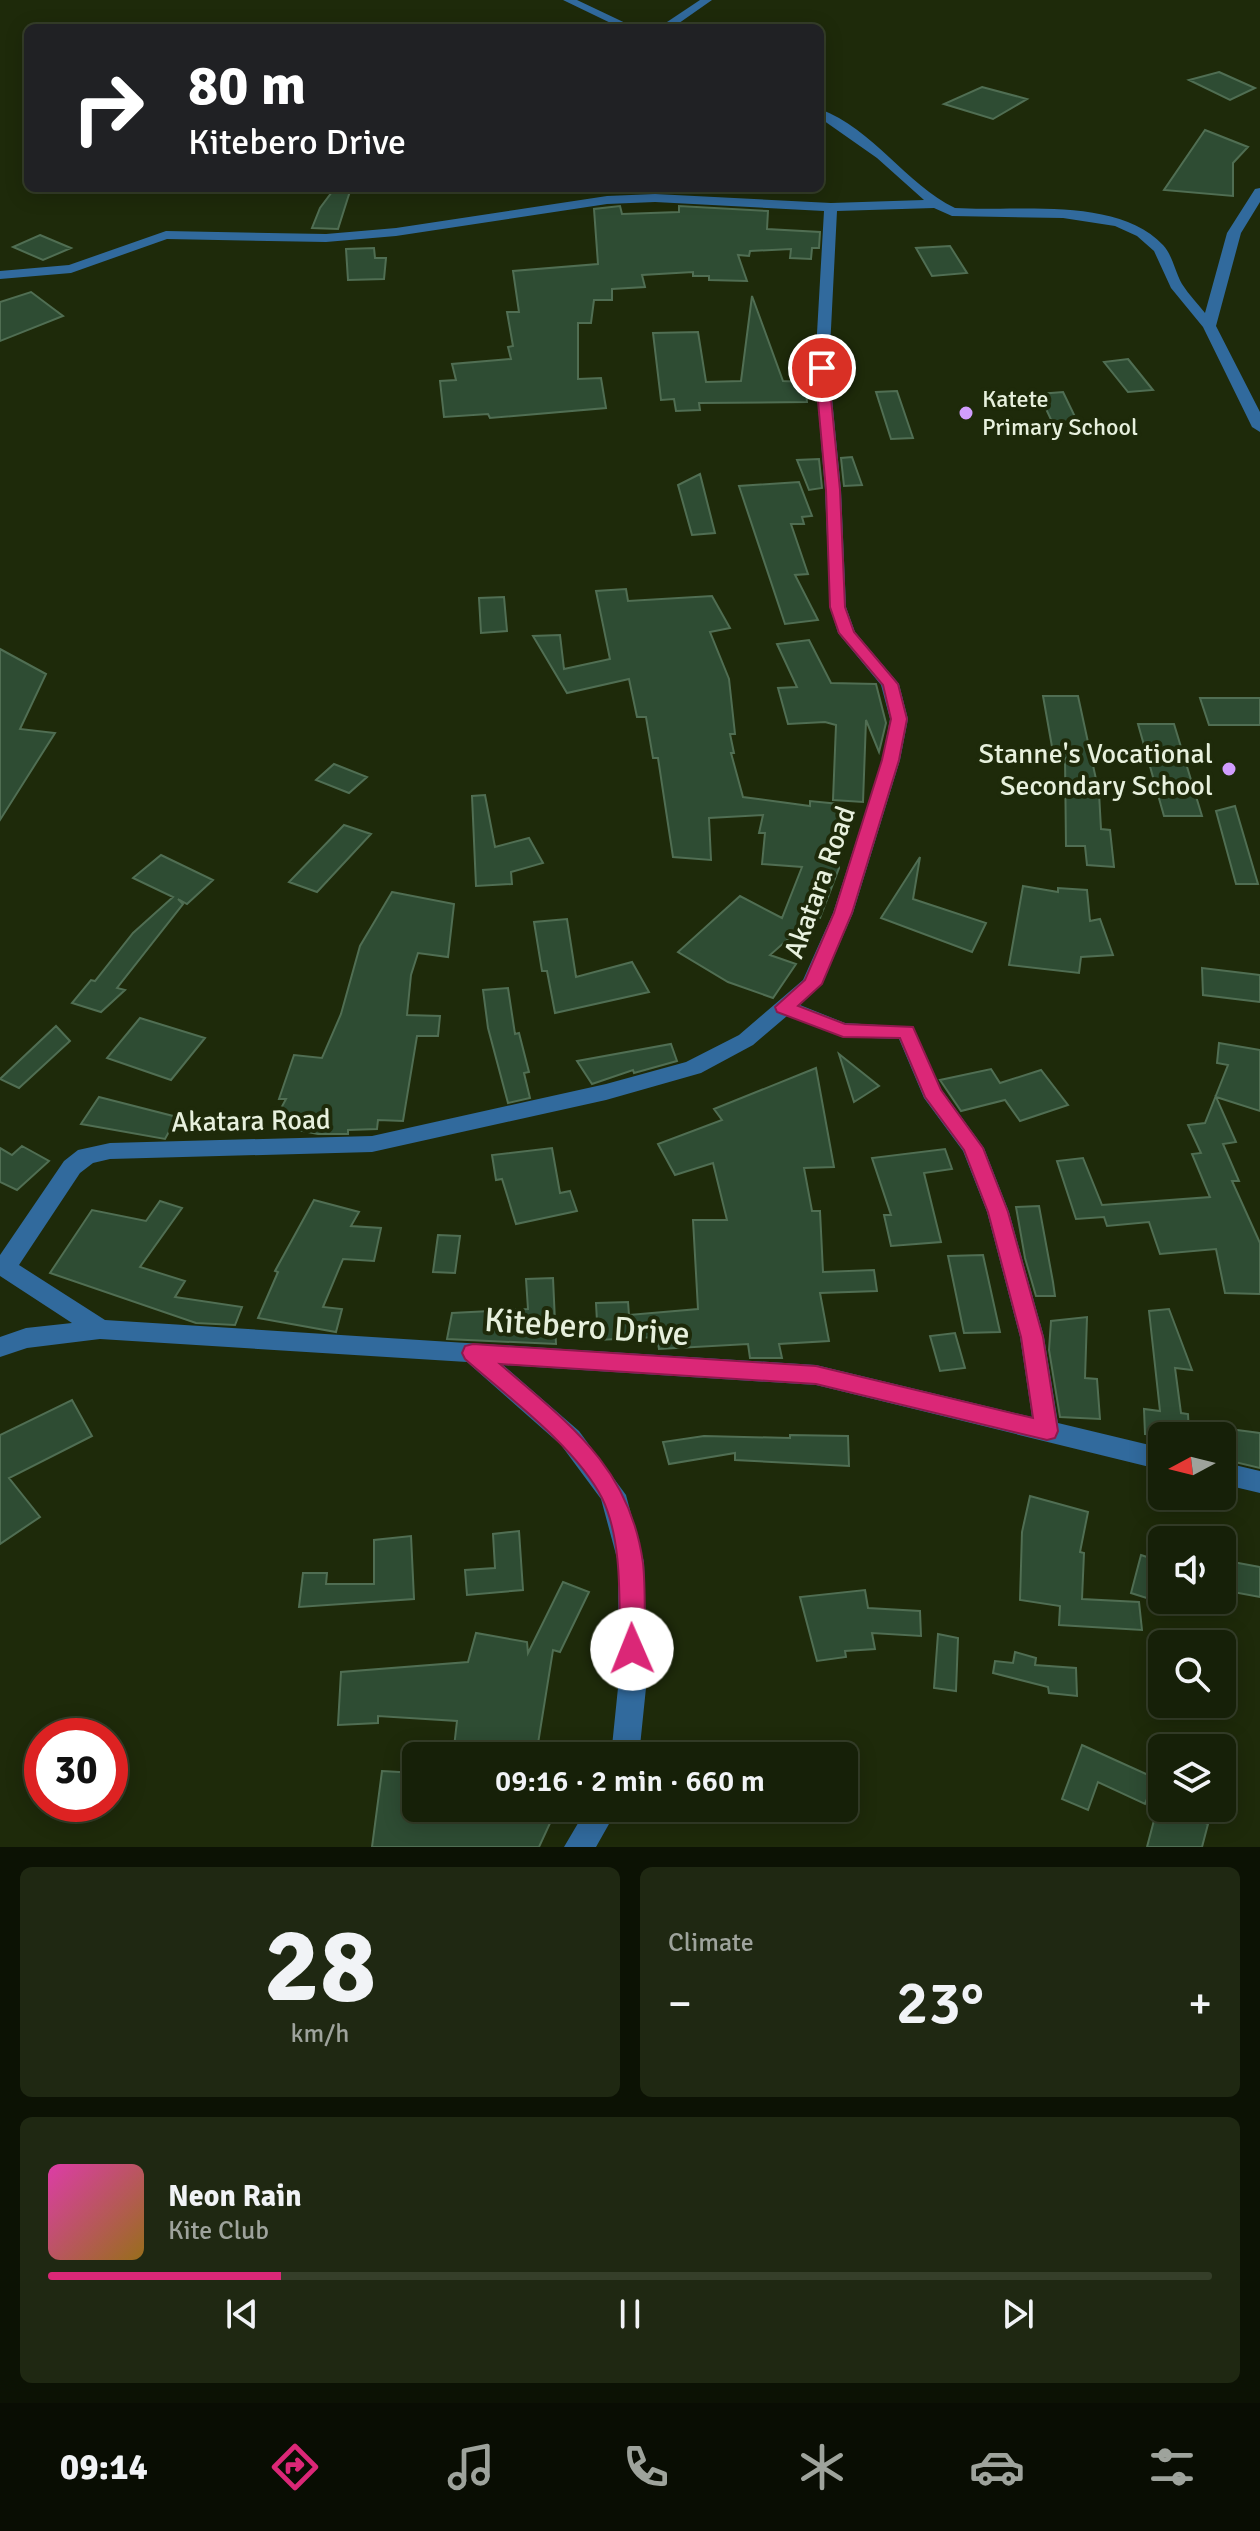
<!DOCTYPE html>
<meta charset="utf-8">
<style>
:root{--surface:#162008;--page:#1f2812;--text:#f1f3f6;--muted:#9ea39c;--line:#353e29;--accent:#db2777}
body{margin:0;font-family:Signika,sans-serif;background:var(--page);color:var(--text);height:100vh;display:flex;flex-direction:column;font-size:30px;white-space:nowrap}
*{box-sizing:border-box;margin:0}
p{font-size:26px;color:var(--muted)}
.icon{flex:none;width:44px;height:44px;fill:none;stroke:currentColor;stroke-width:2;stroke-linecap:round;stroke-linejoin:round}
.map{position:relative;height:1847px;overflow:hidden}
.sheet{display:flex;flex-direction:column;gap:20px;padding:20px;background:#0c1204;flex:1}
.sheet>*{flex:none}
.top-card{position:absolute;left:24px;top:24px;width:800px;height:168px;border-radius:12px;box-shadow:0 4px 20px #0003,0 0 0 2px var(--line);background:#202124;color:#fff;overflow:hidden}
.needle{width:52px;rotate:263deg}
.controls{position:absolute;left:1148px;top:1422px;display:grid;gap:16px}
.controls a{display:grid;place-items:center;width:88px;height:88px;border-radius:12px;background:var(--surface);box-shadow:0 4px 20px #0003,0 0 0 2px var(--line);font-size:40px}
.speed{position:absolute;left:24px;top:1718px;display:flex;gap:16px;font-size:40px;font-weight:700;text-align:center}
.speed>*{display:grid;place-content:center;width:104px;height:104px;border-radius:50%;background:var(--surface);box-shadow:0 4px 20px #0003,0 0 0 2px var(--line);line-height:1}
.speed .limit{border:12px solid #d22;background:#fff;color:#111}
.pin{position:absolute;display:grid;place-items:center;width:68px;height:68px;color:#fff;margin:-34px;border:4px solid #fff;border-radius:50%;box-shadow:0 2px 8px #0007}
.me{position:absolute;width:88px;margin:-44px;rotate:359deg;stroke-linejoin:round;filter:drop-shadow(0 0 6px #0008)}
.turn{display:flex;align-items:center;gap:28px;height:168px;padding:0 32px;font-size:36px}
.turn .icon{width:104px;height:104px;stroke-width:2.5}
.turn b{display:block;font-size:56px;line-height:68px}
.big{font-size:60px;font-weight:600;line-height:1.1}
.sheet .widget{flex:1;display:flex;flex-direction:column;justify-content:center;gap:12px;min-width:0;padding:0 28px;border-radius:12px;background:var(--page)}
.sheet .dial{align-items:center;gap:0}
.dial b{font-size:104px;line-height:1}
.song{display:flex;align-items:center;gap:24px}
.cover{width:96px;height:96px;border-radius:12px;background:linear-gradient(135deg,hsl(320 70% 55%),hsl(40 70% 35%))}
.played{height:8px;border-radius:4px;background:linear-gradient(90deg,var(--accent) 20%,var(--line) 20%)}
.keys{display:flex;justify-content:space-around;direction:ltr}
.heat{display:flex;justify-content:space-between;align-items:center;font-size:44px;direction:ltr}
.sheet .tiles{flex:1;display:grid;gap:20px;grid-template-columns:1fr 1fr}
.widget:last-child{grid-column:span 2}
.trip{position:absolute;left:402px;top:1742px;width:456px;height:80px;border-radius:12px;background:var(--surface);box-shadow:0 4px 20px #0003,0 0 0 2px var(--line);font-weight:600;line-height:80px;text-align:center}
.menu{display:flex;height:128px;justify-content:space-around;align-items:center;background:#090d03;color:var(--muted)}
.menu .icon{width:56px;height:56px}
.menu .selected{color:var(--accent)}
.menu b{font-size:36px;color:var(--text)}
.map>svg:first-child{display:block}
.building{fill:#2e4c33;stroke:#506e53;stroke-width:2}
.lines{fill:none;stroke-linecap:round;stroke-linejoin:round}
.street{fill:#316a9d;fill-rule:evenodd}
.route{fill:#db2777;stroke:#8e194d;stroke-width:2}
.poi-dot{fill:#d19dfe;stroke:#1e2a0a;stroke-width:3}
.labels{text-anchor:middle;stroke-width:8;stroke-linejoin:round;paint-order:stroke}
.far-poi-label{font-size:24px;fill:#e7f0dd;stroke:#1e2a0a;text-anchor:start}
.poi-label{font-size:28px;fill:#e7f0dd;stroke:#1e2a0a;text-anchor:end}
.street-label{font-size:28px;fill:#e7f0dd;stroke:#1e2a0a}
.near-street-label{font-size:34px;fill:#e7f0dd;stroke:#1e2a0a}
</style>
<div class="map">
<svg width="1260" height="1847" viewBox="0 0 1260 1847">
<rect width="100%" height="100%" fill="#1e2a0a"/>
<path class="building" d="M1219,72l36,16 -25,12 -41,-20z
M982,87l45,12 -34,20 -49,-15z
M1205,130l43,17 -15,16v33l-69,-6z
M335,188h16l-13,41 -26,-1 8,-20z
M620,206l2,8 57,-2v-6l89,5 -1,18 53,3 -1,16h-7l-1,11 -21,-1 1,-9 -41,2 -1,5 -11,-1 9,26 -38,-1v-4h-16v-4l-51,3 3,12 -33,2v11h-18l-3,23h-13v56l23,-1 5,30 -116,10 -2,-4 -44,3 -4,-36 16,-1 -4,-16 59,-5 -3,-12 5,-1 -6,-34h12l-6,-41 85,-7 -4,-55z
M40,235l31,13 -28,12 -30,-13z
M950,246l17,27 -35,3 -16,-28z
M374,248l1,10h11l-2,21 -36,1 -2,-31z
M31,292l32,24 -63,25v-39z
M752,296l31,85 22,1 2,20 -108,1 1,7 -24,1 -2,-12 -13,1 -8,-67 45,-1 8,50 35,-1z
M1128,359l25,31 -25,2 -24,-30z
M897,391l16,47 -22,1 -15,-47z
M1063,392l16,33 -25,1 -15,-32z
M852,457l10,28 -18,1 -3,-28z
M819,459l3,29 -13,2 -12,-30z
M700,474l15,59 -23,2 -14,-50z
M799,482l13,34 -10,1 2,7h-13l17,50 -13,1 23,45 -33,4 -46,-138z
M626,589l2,12 84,-5 18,32 -20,4 19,47 6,55h-5l4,19h-3l12,44 67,9v-5l29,3 -3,23 3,41 -19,50 -7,-1 -43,38 26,9 -23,34 -45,-16 -50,-30 62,-56 42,22 20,-51 -40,-3 3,-31h-6l4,-18 -54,3 2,42 -38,-3 -15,-99h-5l-7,-41h-9l-8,-38 -62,14 -34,-57 27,-1 4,34 46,-10 -14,-68z
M504,597l3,34 -26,2 -2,-35z
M809,640l22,43 45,1 10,39 -7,29 -13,-32 -3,82 -30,-2 3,-75 -11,-3 -37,2 -10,-36 19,-1 -20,-43z
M0,649l46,25 -26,55 35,4 -55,87z
M1043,696h35l21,97 2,36 9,1 4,37 -27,-2 -2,-19h-19l-1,-88h-11z
M1200,698h60v27h-51z
M1138,724h36l28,92h-38z
M334,764l33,13 -18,16 -33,-13z
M485,795l10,52 34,-9 14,25 -32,9 1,12 -36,2 -4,-90z
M1235,806l23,78h-22l-20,-73z
M344,825l27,9 -54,58 -28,-10z
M161,855l52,25 -26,24 -9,-5 5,5 -66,84 8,2 -24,22 -29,-9 19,-23 4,1 38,-48 40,-36 -40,-19z
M920,857l-7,42 73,24 -14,29 -91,-34z
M1023,886l35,6v-4l29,2 3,31 10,-2 13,36 -32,2 -2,16 -70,-8z
M392,892l62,12 -6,53 -30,-4 -7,22 -4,40 33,1 -2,20h-21l-14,85 -25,-1 -1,9 -29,1v4h-30l-46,-9 14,-26h-7l15,-44 28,3 19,-44 19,-68z
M567,919l9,58 56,-15 17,30 -94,21 -8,-42h-5l-8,-49z
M1202,968l58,7v27l-57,-7z
M508,988l7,46 4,-1 10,39 -5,1 6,25 -22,5 -20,-75 -5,-38z
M140,1018l65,20 -34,42 -64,-22z
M56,1026l14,15 -51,47 -19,-9z
M1219,1043l41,7v61l-44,-14 20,45 -13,2 16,37h-7l28,62v51l-35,-1 -9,-44 -56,5 -11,-32 -42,4 -3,-9 -28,2 -19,-58 26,-3 19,47 108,-8 -18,-43 9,-1 -13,-28 17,-2 23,-58 -11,-2z
M671,1044l6,17 -43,12 -1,-3 -41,14 -15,-23z
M839,1054l40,32 -25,16z
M816,1068l18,99 -30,1 8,43h8l3,61 51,-2 3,21 -57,2 9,48 -50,3 3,14h-32l-2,-14 -89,5 -2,-12 -59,3 -2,-37 32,-1 1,13 69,-6 -5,-89h34l-14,-57 -38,12 -17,-31 64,-24 -8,-11z
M991,1069l9,14 41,-13 27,35 -48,16 -15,-21 -44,11 -21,-31z
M99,1097l78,20 -12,22 -84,-15z
M22,1146l27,15 -32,29 -17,-8v-34l12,7z
M552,1148l8,45 10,-2 7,20 -61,13 -14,-45 -6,1 -4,-25z
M945,1149l7,20 -28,4 17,69 -50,4 -7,-31h7l-19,-57z
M314,1200l45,12 -8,14 30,2 -7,33 -31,-2 -20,48 19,2 -6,23 -78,-14 20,-46 -3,-1z
M160,1201l22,7 -42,59 45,14 -10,16 67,10 -7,18 -39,-2 -146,-50 42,-63 54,11z
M1039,1206l14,76 2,14h-19l-11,-38 -9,-51z
M438,1235l22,1 -5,37 -22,-1z
M983,1255l17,77 -36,1 -16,-77z
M553,1278l3,66 -109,-5 5,-26 76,-4 -2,-30z
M1169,1309l23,61 -17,-2 6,45 7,1 1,22 -44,-2 -1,-25 16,2 -11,-100z
M1087,1317l-2,61 12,1 3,40 -40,-2 -11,-67 2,-29z
M955,1333l10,35 -25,3 -10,-35z
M72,1400l20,36 -83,42 31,39 -40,27v-109z
M1222,1428l38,5v35l-38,-9z
M790,1435l58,1 1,30 -114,-6v-7l-66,11 -6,-22 41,-6 86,2z
M1030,1496l58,16 -8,40 4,1 -2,46 57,3 3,28 -83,-5 1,-19 -40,-6 2,-68z
M519,1531l4,59 -56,5 -2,-25 30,-2 -2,-34z
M411,1536l3,63 -115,8 4,-34h24l-1,11h48v-44z
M1141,1555l21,7 -6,39 -25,-8z
M1222,1560l38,7v30l-38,-7z
M563,1582l26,10 -29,60 -7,-2 -17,106h-83l4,-35 -79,-5v7l-40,2 3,-53 127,-10 8,-29 51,9 1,11z
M865,1590l3,18 52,3 1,25 -49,-3 3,16 -30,2 1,6 -29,4 -17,-64z
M938,1634l20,4 -2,53 -22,-3z
M1015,1652l21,6 -1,7 41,3 1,28 -28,-3 -1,-6 -55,-14 2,-12 18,2z
M1082,1745l73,33 -10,26 -47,-22 -10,28 -26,-11z
M382,1771l34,2v35h141l-18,39h-167z
M1158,1805l50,19 -6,23h-55z"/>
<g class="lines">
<path class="street" d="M563,0h14l59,28h-15z
M700,0h12l-40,28h-14z
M820,109c53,20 86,75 135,99 61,4 163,-12 208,37 10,11 12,27 19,39 7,11 16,20 23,29l22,-80 28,-44 5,-1v14l-19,31 -25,93 44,86v20l-8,-5 -49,-100 -32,-39 -17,-37 -17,-15 -22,-10 -52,-8 -111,-2 -18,-8 -97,3 -8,157 12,122 5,117 9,25 44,52 9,35 -8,41 -47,153 -31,71 -22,21 45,18 68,4 28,62 43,59 25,64 35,125 14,86 104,25v22l-346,-85 -313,-20 76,66 47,64 18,67 3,116 -8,78h-28l8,-78 -1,-116 -17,-63 -40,-54 -94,-83 -367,-23 -73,9 -27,9v-20l26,-9 46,-5 -72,-47v-21l64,-94 14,-11 32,-7 262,-7 234,-52 80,-22 53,-27 64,-55 30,-67 49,-153 8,-41 -9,-34 -43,-52 -8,-26 -5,-117 -10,-122 9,-157 -169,-9 -48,2 -211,32 -70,6 -159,-3 -96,34 -71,6v-8l69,-6 97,-34 160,3 70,-6 211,-32 48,-2 176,9 93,-3 -47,-42 -57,-40zM787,1016l56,21 56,2 25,59 39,53 24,61 33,125 12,80 -216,-52 -711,-45 -86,-55 61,-92 13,-10 17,-4 262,-7 234,-52 95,-27 52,-28z
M1222,1462l38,9v22l-38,-9z
M587,1808h31l-22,39h-32z"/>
</g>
<path class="route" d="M822,364l6,4 12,122 5,117 9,25 44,52 9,35 -8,41 -47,153 -30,71 -24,22 47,18 68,3 28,63 42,58 25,64 35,125 15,94 -3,7 -8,2 -231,-56 -316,-20c68,59 130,103 143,199 3,28 1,58 2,86l-4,8 -9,3 -8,-3 -4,-8c-1,-46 3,-108 -18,-151 -26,-51 -94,-101 -137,-139l-3,-6 3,-7 8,-2 343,22 217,52 -12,-81 -33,-125 -24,-62 -39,-53 -25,-59 -57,-1 -66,-25 -2,-5 30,-27 29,-67 48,-153 9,-41 -8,-34 -44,-52 -9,-26 -4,-117 -11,-122z"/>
<g class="poi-dot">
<circle cx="966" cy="413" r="8"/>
<circle cx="1229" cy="769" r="8"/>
</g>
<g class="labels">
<g class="far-poi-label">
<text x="982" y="407">Katete<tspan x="982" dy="28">Primary School</tspan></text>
</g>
<g class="poi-label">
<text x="1213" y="763">Stanne's Vocational<tspan x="1213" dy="32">Secondary School</tspan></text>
</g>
<g class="street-label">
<text transform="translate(819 882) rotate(-70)" y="10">Akatara Road</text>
<text transform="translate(251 1120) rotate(-1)" y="10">Akatara Road</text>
</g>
<g class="near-street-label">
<text transform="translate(587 1326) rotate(4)" y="12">Kitebero Drive</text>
</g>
</g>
</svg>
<div class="controls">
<a><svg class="needle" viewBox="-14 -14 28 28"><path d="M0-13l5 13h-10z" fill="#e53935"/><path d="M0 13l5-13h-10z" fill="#9ea39c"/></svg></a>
<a><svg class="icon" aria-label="sound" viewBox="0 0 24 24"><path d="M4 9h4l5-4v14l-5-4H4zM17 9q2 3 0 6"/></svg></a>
<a><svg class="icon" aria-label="search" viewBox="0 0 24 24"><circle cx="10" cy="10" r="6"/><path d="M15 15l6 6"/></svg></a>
<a><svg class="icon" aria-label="layers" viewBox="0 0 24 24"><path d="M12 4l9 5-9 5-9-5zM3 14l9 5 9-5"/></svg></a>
</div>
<div class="speed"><div class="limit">30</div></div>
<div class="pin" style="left:822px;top:368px;background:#d93025"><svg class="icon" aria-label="arrive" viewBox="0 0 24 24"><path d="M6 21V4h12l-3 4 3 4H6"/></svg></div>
<svg class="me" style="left:632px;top:1649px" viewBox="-20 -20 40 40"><circle r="19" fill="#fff"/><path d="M0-13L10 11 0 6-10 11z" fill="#db2777"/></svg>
<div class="trip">09:16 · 2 min · 660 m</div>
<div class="top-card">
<div class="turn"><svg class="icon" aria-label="right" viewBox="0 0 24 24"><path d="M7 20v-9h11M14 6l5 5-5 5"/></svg><div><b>80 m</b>Kitebero Drive</div></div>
</div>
</div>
<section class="sheet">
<div class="tiles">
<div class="widget dial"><b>28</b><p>km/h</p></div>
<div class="widget"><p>Climate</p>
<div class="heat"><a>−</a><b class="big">23°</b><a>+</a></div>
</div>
<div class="widget">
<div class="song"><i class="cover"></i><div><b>Neon Rain</b><p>Kite Club</p></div></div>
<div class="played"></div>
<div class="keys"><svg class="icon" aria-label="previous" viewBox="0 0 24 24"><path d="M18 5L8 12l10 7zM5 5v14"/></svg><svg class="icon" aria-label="pause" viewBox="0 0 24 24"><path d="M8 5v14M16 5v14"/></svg><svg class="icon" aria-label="next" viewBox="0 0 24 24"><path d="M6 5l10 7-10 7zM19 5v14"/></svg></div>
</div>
</div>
</section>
<nav class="menu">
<b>09:14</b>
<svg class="icon selected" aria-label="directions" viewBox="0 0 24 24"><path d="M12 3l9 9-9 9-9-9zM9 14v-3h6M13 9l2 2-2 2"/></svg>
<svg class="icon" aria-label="music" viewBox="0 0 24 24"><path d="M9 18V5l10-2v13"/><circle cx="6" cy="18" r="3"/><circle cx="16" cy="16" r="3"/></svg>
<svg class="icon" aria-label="phone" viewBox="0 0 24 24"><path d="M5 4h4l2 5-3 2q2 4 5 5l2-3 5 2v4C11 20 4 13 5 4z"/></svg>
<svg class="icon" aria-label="climate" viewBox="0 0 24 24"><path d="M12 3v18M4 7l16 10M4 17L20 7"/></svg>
<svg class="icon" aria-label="car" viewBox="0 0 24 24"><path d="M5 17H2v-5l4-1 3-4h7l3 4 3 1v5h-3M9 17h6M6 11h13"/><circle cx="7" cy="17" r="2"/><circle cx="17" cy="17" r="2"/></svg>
<svg class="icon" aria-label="filters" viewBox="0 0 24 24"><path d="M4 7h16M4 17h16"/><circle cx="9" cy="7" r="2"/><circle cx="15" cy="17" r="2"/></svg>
</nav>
